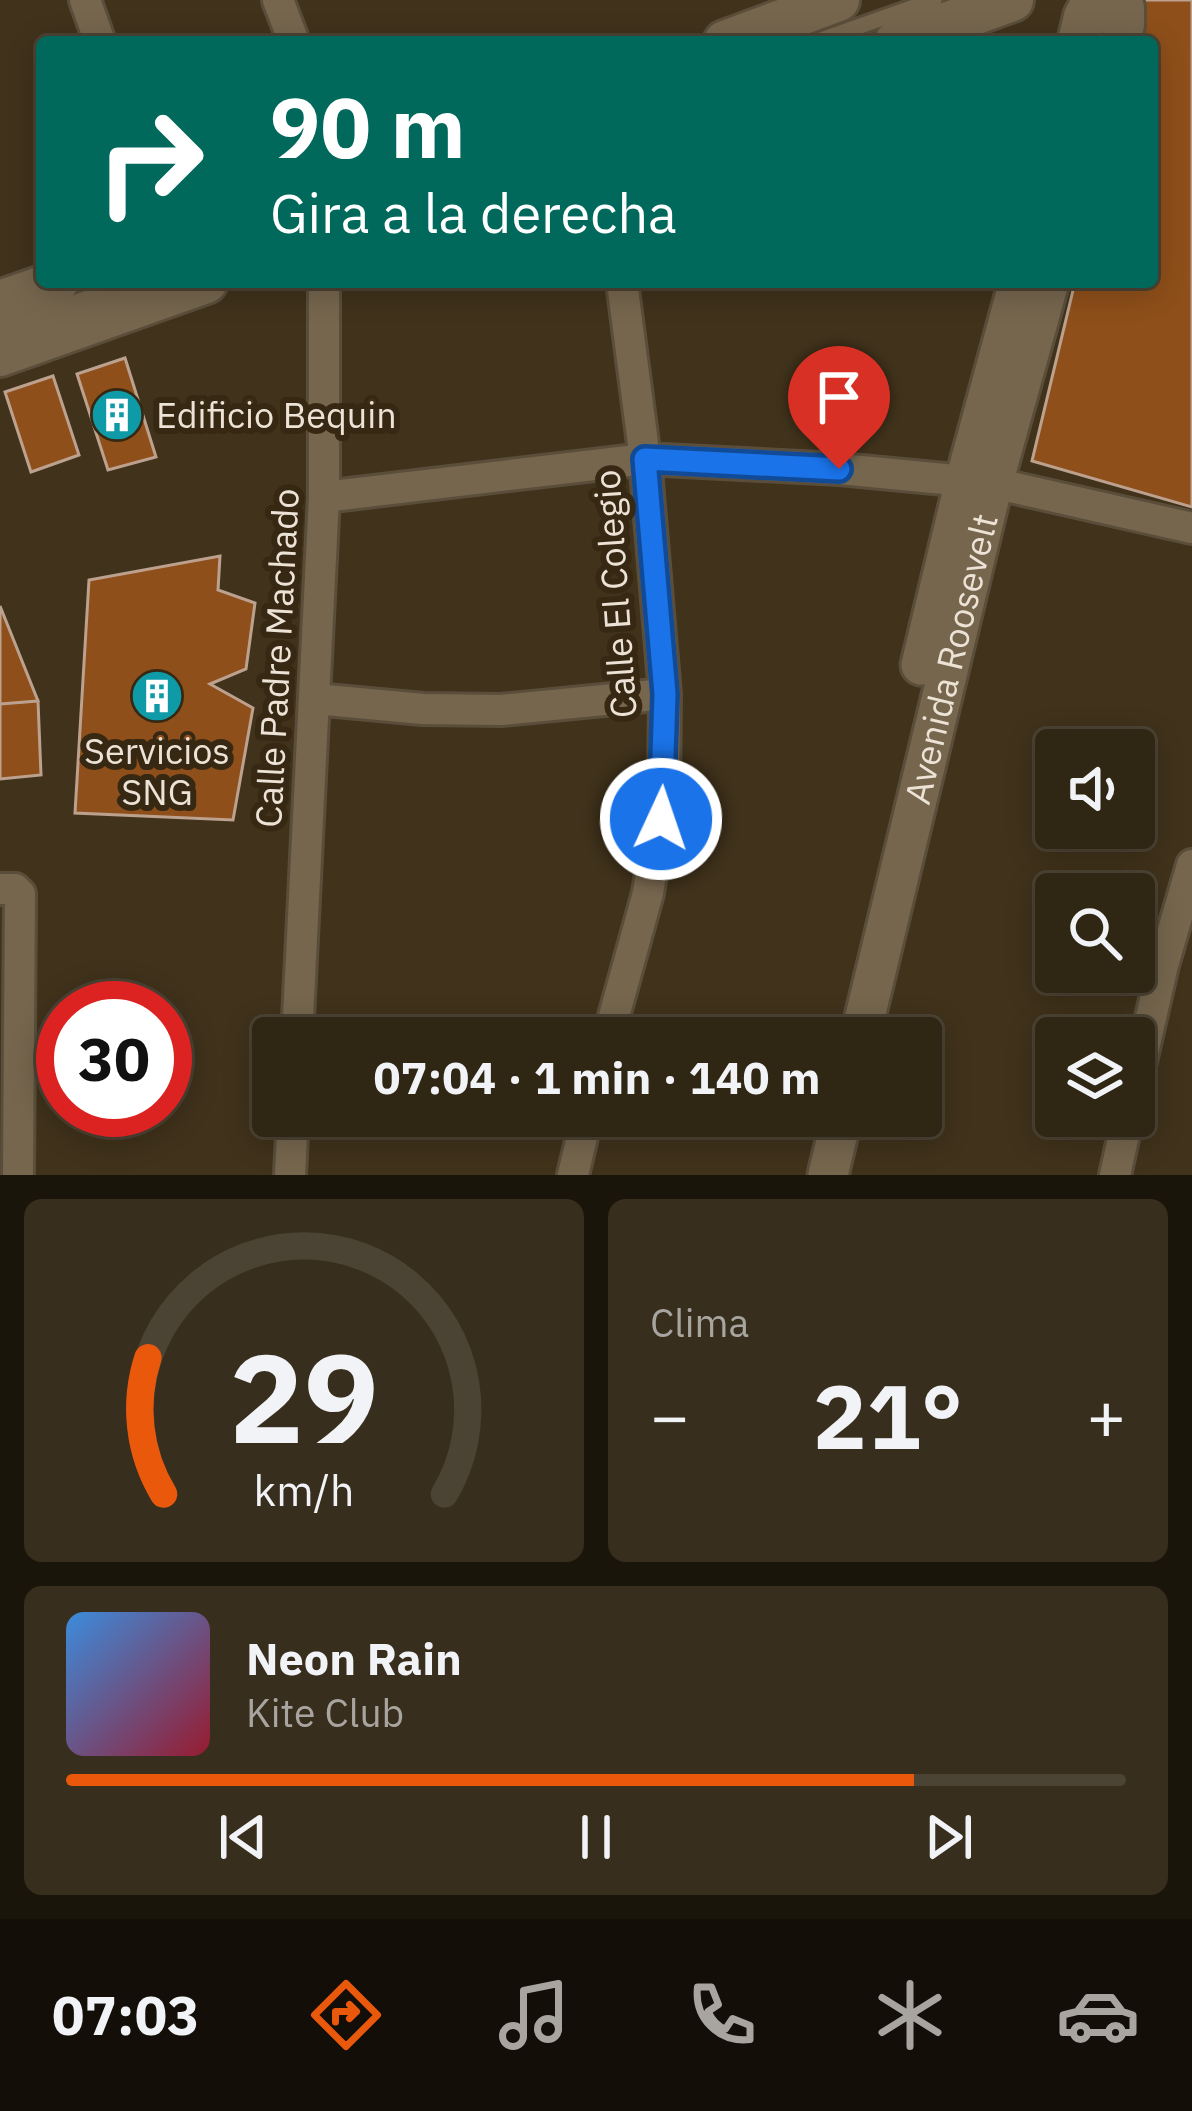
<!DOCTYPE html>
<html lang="es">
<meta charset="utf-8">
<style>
:root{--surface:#302614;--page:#382e1d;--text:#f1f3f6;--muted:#a8a5a0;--line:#4b4334;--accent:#ea580c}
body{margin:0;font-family:"IBM Plex Sans",sans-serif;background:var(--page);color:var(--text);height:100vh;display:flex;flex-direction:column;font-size:45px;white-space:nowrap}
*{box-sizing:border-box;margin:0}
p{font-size:39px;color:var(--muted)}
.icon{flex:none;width:66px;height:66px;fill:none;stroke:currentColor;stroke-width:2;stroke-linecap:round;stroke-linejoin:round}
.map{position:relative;height:1175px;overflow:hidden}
.sheet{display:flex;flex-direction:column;gap:24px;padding:24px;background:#1a150b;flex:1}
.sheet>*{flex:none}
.top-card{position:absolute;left:36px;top:36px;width:1122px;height:252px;border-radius:12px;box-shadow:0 6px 30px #0003,0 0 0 3px var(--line);background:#00695c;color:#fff;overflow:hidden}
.buttons{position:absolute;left:1035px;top:729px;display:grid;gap:24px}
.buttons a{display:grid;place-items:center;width:120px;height:120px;border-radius:12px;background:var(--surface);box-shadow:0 6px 30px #0003,0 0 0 3px var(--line);font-size:60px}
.speed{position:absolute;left:36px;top:981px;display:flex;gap:24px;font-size:60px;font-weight:700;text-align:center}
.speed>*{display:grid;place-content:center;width:156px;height:156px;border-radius:50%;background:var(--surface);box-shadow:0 6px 30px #0003,0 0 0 3px var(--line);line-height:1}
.speed .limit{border:18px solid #d22;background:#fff;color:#111}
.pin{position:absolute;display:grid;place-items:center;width:102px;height:102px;color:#fff;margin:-123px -51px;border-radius:50% 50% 50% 0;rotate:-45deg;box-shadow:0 0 12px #0007}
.pin .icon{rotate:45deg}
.me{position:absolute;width:132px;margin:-66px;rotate:3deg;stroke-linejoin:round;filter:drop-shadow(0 0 9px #0008)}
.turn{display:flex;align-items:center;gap:42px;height:252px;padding:0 36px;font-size:54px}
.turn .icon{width:156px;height:156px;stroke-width:2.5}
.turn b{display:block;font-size:84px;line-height:102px}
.big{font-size:90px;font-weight:700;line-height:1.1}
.sheet .widget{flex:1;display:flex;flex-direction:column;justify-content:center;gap:18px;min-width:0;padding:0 42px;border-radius:18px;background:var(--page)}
.sheet .dial{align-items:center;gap:0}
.dial svg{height:312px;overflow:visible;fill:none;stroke:var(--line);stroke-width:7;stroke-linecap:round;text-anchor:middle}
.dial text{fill:var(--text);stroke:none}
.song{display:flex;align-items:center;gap:36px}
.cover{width:144px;height:144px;border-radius:18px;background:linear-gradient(135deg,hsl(210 70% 55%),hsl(350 70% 35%))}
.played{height:12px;border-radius:6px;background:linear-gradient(90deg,var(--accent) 80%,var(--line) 80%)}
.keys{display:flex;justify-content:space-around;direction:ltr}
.heat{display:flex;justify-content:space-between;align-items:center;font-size:66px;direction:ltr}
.sheet .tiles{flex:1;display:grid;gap:24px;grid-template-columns:1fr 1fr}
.widget:last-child{grid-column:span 2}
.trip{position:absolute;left:252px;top:1017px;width:690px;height:120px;border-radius:12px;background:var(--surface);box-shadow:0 6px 30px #0003,0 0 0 3px var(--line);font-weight:700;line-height:120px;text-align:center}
.tab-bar{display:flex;height:192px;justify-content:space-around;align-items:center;background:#130f08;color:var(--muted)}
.tab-bar .icon{width:84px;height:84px}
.tab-bar .selected{color:var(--accent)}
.tab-bar b{font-size:54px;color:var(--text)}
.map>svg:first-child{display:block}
.building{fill:#8e4f1a;stroke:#bca18f;stroke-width:3}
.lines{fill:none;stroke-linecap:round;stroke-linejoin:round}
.service-casing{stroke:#5a4e3b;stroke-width:21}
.minor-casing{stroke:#5a4e3b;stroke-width:36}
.tertiary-casing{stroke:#5a4e3b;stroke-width:45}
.secondary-casing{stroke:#5a4e3b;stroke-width:48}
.service{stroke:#76664e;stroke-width:15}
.minor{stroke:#76664e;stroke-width:30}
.tertiary{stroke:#76664e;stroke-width:39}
.secondary{stroke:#76664e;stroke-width:42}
.route-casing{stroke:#114b97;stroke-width:30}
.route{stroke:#1a73e8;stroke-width:21}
.labels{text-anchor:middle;stroke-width:12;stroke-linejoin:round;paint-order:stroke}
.poi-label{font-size:36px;fill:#ece3d6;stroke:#362812;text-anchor:start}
.street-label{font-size:36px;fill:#ece3d6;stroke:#362812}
</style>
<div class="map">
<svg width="1192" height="1175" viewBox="0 0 1192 1175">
<rect width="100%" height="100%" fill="#40321b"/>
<path class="building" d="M1144,0h48v507l-160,-46 43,-179h77v-240h-18z
M125,358l31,99 -48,13 -31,-96z
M53,376l26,79 -48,17 -26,-80z
M220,556l-2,34 37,13 -9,66 -36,15 43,24 -20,112 -158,-7 14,-233z
M0,606l38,95 -38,3z
M38,701l3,74 -41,4v-75z"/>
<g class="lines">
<g class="service-casing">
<path id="service" d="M815,42l119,-42
M0,329l133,-47"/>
</g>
<g class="minor-casing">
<path id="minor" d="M85,0l15,42
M278,0l16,42
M993,483l199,45
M324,497l321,-38 195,10 125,12
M315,699l108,10 78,1 164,-16
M0,889h15l5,5 -2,281
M297,1038l27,-541v-215
M608,1038l40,-145 16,-103 1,-96 -20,-235 -23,-177
M1134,1092l29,-127 29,-100
M290,1175l3,-59
M573,1175l14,-59
M1115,1175l13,-59"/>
</g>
<g class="tertiary-casing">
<g id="tertiary">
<path d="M921,665l44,-184 54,-199"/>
<path id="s1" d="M860,1038l133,-555 56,-201"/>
<path d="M828,1175l14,-59"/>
</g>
</g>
<g class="secondary-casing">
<path id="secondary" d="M1118,0l5,8v17
M725,42l113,-42
M896,42l116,-42
M1079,42l6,-25 9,-17
M0,302l57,-20
M0,355l206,-73"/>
</g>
<use href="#service" class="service"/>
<use href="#minor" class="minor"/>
<use href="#tertiary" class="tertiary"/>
<use href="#secondary" class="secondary"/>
</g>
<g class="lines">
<g class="route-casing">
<path id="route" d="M661,819l4,-125 -20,-235 194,10"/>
</g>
<use href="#route" class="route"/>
</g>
<defs>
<g id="building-disc" transform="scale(2.7)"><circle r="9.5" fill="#0f9aa8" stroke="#362812"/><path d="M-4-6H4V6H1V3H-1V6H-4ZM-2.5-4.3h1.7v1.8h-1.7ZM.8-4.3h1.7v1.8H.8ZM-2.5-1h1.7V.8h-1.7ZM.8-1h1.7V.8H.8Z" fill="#fff"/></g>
</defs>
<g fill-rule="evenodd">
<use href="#building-disc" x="117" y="415"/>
<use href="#building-disc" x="157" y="696"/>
</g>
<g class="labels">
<g class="poi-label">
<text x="156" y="428">Edificio Bequin</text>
<text x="157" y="764" text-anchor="middle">Servicios<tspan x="157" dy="41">SNG</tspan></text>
</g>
<g class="street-label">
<text transform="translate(615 594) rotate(-94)" y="13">Calle El Colegio</text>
<text transform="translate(277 658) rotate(-87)" y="13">Calle Padre Machado</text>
<text dy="13" stroke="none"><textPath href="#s1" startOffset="390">Avenida Roosevelt</textPath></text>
</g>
</g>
</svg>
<div class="buttons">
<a><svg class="icon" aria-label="sound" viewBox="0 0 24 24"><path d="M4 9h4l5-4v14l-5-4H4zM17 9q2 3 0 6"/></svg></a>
<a><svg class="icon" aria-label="search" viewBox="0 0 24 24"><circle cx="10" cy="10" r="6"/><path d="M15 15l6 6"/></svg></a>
<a><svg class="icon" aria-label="layers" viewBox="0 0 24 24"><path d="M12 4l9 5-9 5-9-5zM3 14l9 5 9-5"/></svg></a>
</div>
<div class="speed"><div class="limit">30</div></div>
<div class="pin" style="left:839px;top:469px;background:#d93025"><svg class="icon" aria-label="arrive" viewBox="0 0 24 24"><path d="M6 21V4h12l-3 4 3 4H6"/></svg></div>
<svg class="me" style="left:661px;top:819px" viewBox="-20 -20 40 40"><circle r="17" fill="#1a73e8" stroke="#fff" stroke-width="3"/><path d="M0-11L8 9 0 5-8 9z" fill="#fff"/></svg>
<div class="trip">07:04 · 1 min · 140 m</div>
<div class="top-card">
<div class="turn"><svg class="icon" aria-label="right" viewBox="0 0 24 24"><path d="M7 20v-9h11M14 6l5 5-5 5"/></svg><div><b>90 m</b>Gira a la derecha</div></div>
</div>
</div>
<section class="sheet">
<div class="tiles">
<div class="widget dial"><svg viewBox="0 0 100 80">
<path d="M14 69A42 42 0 1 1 86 69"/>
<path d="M14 69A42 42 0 0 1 10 34" stroke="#ea580c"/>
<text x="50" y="56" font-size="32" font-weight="700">29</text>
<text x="50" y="72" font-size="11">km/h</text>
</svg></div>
<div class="widget"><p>Clima</p>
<div class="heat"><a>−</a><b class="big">21°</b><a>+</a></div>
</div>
<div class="widget">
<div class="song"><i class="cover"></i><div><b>Neon Rain</b><p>Kite Club</p></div></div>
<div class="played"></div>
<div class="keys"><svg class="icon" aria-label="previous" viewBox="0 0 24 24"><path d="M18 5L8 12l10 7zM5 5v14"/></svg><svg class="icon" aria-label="pause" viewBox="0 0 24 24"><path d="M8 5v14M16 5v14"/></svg><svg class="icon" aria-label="next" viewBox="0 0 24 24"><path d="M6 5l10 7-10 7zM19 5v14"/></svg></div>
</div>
</div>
</section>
<nav class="tab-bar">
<b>07:03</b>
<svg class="icon selected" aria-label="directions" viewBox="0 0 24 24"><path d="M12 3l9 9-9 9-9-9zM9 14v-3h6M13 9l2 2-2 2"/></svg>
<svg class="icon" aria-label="music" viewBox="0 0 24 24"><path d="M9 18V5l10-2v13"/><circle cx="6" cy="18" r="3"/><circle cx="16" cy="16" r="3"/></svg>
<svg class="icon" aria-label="phone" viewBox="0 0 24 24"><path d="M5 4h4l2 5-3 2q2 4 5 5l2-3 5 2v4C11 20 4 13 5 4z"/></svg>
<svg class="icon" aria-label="climate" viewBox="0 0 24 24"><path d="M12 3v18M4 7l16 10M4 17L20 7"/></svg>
<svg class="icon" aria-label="car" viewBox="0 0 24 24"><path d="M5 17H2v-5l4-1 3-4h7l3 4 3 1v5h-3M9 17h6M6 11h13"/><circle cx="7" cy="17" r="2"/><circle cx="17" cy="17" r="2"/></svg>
</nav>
